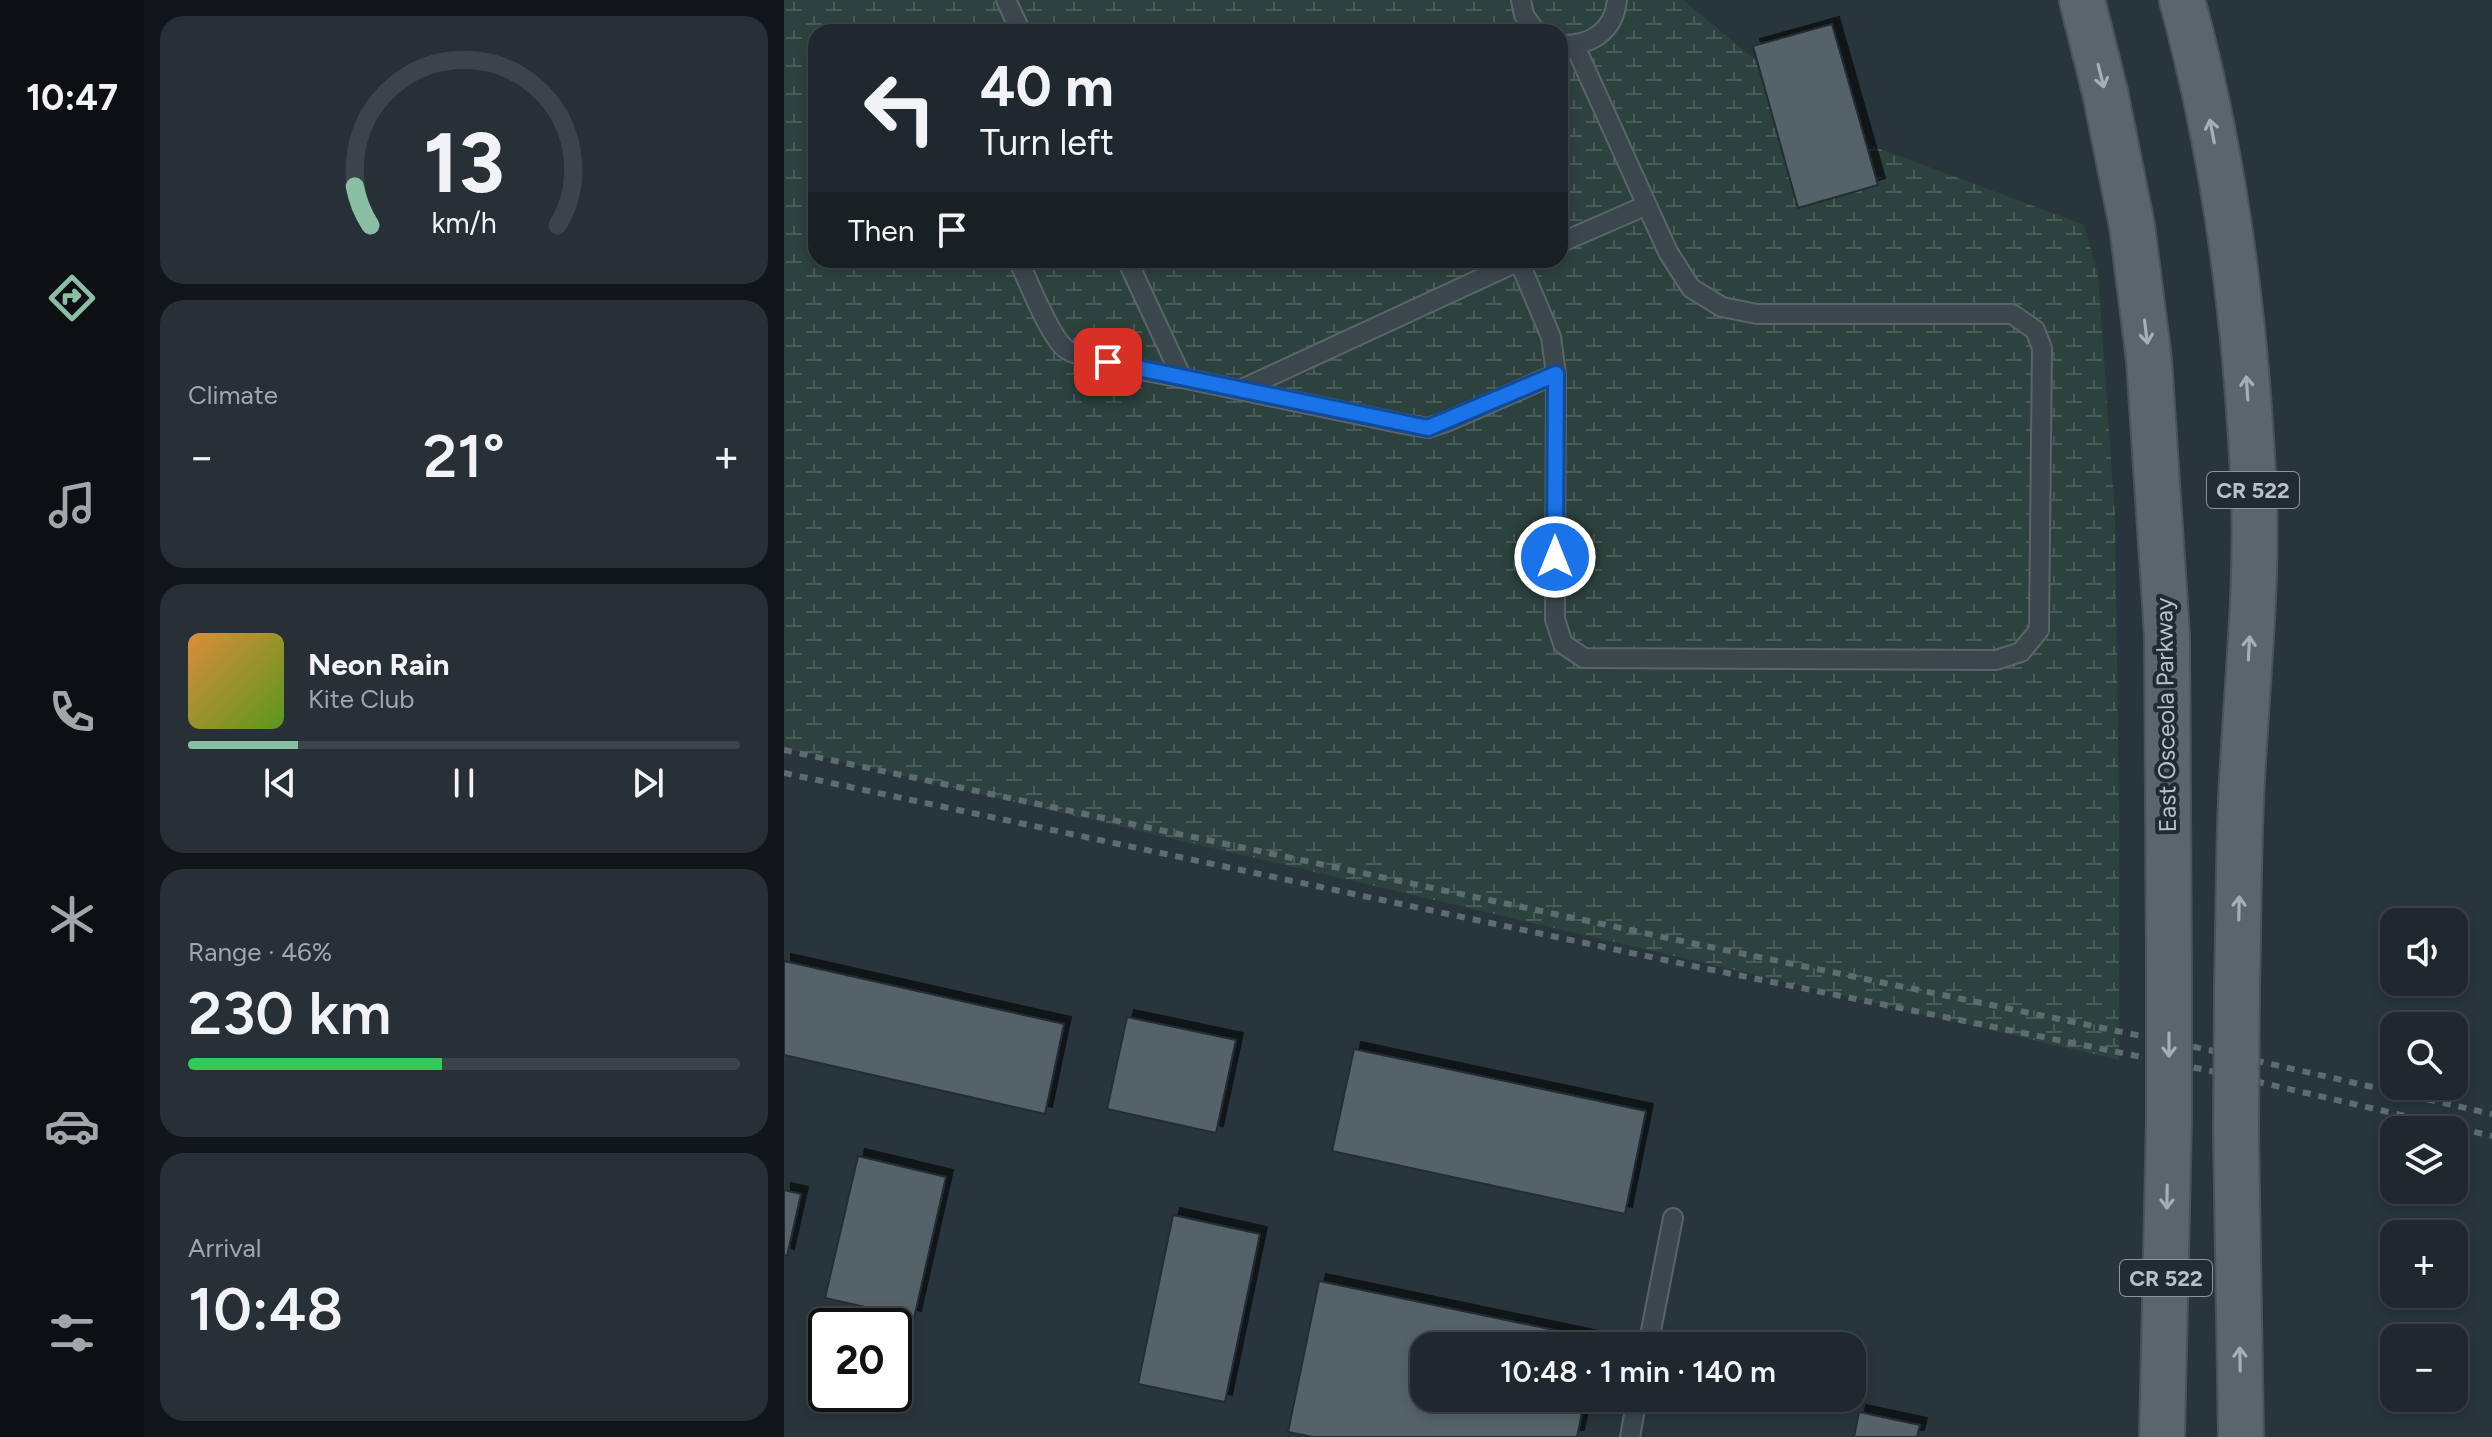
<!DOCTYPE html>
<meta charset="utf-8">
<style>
:root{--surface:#1e282e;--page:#263036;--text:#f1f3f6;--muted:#a1a6aa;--line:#3c444a;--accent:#8abfa5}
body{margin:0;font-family:Figtree,sans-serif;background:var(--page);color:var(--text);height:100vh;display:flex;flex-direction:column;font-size:30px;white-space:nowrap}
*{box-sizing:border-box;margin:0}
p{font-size:26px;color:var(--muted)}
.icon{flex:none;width:44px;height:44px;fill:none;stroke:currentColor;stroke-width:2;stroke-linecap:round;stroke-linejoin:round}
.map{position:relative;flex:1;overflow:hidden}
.side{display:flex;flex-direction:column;gap:16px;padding:16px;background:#101619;width:640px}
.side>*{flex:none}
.guide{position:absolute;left:24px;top:24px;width:760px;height:244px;border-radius:24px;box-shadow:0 4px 12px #0003,0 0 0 2px var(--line);background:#1e282e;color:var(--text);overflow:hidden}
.tools{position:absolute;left:1596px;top:908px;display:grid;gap:16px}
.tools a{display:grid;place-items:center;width:88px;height:88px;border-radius:16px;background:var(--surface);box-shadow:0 4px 12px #0003,0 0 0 2px var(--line);font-size:40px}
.speed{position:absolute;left:24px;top:1308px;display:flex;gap:16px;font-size:40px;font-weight:700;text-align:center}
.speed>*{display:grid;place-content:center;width:104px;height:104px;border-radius:50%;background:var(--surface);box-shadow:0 4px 12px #0003,0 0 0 2px var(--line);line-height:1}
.speed .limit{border:4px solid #111;border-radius:12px;background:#fff;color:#111}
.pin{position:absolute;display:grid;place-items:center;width:68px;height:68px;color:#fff;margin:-34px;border-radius:16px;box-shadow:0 4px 12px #0006}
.me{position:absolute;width:88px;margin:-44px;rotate:0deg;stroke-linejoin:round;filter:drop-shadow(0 0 6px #0008)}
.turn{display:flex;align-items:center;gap:28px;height:168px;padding:0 40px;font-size:36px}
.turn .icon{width:104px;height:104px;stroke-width:2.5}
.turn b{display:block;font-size:56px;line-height:68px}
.then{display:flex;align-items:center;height:76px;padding:0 40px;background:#0003;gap:16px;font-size:30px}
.big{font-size:60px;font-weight:600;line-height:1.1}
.side .card{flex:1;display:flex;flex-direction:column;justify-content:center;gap:12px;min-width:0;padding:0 28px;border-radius:24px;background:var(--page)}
.side .dial{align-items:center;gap:0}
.dial svg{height:208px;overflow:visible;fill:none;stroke:var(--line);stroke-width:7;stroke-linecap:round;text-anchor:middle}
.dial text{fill:var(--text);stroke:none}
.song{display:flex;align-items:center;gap:24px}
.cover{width:96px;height:96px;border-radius:12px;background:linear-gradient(135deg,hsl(30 70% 55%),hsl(90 70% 35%))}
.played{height:8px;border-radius:4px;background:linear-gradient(90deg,var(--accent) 20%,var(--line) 20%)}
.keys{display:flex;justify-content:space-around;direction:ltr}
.heat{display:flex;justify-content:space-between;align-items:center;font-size:44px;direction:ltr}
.charge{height:12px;border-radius:6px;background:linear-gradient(90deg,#34c759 46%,var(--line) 0)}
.trip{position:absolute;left:626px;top:1332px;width:456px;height:80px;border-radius:24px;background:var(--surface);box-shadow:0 4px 12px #0003,0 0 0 2px var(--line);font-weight:600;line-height:80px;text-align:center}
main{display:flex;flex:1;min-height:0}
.dock{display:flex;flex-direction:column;width:144px;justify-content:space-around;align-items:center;background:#0c1012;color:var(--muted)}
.dock .icon{width:56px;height:56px}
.dock .current{color:var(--accent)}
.dock b{font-size:36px;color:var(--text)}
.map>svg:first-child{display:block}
.wetland{fill:url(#wetland-marsh);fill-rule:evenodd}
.building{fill:#54626a;stroke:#232d34;stroke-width:2;filter:url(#shadow)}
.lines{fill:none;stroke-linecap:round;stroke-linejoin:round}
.lane-casing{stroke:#5a646b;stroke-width:22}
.primary-casing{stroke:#485259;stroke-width:48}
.lane{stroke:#3c464d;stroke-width:18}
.primary{stroke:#5a656d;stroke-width:44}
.rail{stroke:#5f6b73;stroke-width:6;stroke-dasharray:8 8;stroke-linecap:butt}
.primary-bridge-casing{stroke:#485259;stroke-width:48;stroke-linecap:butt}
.primary-bridge{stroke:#5a656d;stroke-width:44}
.oneway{stroke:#a5afb6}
.route-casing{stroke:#114b97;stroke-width:20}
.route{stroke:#1a73e8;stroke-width:14}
.labels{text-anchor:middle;stroke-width:8;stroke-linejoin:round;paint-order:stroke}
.shield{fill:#212b32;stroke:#8b949b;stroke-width:2}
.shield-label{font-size:22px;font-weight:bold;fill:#b8c1c8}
.street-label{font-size:24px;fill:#b8c1c8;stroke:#212b32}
</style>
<main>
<nav class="dock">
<b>10:47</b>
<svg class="icon current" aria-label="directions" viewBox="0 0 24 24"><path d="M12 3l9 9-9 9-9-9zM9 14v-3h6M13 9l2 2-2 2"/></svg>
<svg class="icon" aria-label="music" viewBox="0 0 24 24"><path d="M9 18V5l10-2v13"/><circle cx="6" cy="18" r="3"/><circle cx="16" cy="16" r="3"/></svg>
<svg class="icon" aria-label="phone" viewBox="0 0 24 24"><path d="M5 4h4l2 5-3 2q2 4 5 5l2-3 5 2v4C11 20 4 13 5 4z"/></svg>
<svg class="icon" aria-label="climate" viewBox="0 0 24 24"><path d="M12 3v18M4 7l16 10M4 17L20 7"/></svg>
<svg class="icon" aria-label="car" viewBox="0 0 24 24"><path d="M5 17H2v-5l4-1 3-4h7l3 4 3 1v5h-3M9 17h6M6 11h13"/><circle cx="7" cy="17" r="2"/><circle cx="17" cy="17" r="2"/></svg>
<svg class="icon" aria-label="filters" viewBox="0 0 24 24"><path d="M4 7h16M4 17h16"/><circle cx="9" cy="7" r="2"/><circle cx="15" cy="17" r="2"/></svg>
</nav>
<section class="side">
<div class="card dial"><svg viewBox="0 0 100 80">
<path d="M14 69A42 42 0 1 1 86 69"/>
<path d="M14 69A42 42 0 0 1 8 54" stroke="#8abfa5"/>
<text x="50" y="56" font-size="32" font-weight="700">13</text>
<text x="50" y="72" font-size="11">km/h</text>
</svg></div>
<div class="card"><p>Climate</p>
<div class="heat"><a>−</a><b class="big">21°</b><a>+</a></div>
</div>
<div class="card">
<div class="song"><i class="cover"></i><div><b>Neon Rain</b><p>Kite Club</p></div></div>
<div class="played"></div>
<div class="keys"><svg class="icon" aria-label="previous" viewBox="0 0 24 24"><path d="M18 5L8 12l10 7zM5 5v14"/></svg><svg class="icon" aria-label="pause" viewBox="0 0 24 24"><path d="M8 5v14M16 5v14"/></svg><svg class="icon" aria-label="next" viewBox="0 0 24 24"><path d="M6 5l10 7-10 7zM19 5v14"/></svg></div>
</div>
<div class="card"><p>Range · 46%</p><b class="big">230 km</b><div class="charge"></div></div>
<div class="card"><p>Arrival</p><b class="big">10:48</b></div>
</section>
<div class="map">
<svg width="1708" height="1437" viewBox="0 0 1708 1437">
<defs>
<pattern id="wetland-marsh" width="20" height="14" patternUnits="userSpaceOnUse" patternTransform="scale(2)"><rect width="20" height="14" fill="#2d423e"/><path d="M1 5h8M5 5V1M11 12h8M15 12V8" fill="none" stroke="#495c58"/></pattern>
<filter id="shadow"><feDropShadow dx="7" dy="-7" stdDeviation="0" flood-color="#0009"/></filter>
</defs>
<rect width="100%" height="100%" fill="#28353d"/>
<path class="wetland" d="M0,0h899l165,137 236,88 14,50 17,241 4,298v246l-1335,-312zM32,32h744v228h-744z"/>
<path class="building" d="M1048,24l46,161 -80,23 -45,-162z
M0,961l280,63 -19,90 -261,-59z
M343,1017l109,23 -20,93 -109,-24z
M570,1049l292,62 -21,103 -293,-63z
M74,1156l88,21 -32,141 -89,-20z
M0,1190l17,4 -14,62 -3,-1z
M389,1215l87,19 -35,168 -87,-18z
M535,1281l278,58 -2,7h-171v52h161l-8,39h-264l-25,-5z
M1075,1412l61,13 -3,12h-63z"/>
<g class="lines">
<g class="lane-casing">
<path id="lane" d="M222,0l15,32
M737,0l3,15 12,17
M776,45c30,1 54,-13 57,-45
M776,243l87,-38
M234,260c10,20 32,78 48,89 20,13 89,23 116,29
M343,260l55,118 222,46 24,4 21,-7 107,-47 -5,-37 -32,-76 -279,129
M772,374l-1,245 8,25 21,14 412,2 25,-8 18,-22 3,-282 -7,-18 -23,-16h-255l-35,-7 -31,-19 -23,-36 -93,-206
M864,1346l25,-128
M846,1437l7,-39"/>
</g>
<g class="primary-casing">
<path id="primary" d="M1298,0l23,92 27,134 17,134 18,275 2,337
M1398,0c44,161 65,329 72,496 3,88 -6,178 -11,266 -5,74 -4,149 -6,224
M1452,1132l5,305
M1378,1437l7,-318"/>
</g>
<use href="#lane" class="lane"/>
<use href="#primary" class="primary"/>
<path class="rail" d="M0,750l912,194 513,106 283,64
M0,773l909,193 518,105 281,65"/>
<g class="primary-bridge-casing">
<path id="primary-bridge" d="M1385,972v147
M1452,1132l1,-146"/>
</g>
<use href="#primary-bridge" class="primary-bridge"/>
</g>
<defs><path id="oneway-shaft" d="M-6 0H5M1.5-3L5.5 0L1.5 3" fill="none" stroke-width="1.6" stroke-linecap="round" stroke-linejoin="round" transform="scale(2)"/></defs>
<g class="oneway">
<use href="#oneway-shaft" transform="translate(1317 76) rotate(76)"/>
<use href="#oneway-shaft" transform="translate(1428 131) rotate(-101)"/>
<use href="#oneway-shaft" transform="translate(1362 332) rotate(83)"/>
<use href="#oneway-shaft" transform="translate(1463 388) rotate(-94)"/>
<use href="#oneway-shaft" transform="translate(1465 648) rotate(-87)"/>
<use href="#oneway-shaft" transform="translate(1455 908) rotate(-89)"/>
<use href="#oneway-shaft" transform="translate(1385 1045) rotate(90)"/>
<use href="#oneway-shaft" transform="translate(1383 1197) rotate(91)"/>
<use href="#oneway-shaft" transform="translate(1456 1359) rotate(-91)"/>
</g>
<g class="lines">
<g class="route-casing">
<path id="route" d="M324,362l320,66 128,-54 -1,183"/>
</g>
<use href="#route" class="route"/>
</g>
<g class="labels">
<g class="shield">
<rect x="1423" y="472" width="92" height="36" rx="6"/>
<rect x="1336" y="1260" width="92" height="36" rx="6"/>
</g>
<g class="shield-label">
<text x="1469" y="498">CR 522</text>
<text x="1382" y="1286">CR 522</text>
</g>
<g class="street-label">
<text transform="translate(1382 715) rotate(-91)" y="8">East Osceola Parkway</text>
</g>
</g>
</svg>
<div class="tools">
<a><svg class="icon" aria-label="sound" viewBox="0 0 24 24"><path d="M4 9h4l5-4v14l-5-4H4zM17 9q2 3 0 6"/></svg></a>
<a><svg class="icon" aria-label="search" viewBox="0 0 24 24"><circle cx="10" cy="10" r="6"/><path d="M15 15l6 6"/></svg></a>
<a><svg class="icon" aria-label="layers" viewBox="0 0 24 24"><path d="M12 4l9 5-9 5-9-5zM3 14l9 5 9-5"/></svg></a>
<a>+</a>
<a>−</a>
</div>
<div class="speed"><div class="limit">20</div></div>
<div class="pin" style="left:324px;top:362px;background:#d93025"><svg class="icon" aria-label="arrive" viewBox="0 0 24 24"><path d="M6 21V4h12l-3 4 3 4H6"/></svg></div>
<svg class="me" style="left:771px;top:557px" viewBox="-20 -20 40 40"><circle r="17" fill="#1a73e8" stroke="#fff" stroke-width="3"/><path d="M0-11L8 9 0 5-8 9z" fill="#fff"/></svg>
<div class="trip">10:48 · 1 min · 140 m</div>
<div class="guide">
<div class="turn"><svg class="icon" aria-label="left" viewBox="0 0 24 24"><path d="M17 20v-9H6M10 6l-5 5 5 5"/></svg><div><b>40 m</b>Turn left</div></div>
<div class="then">Then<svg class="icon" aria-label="arrive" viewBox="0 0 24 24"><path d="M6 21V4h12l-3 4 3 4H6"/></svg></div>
</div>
</div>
</main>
